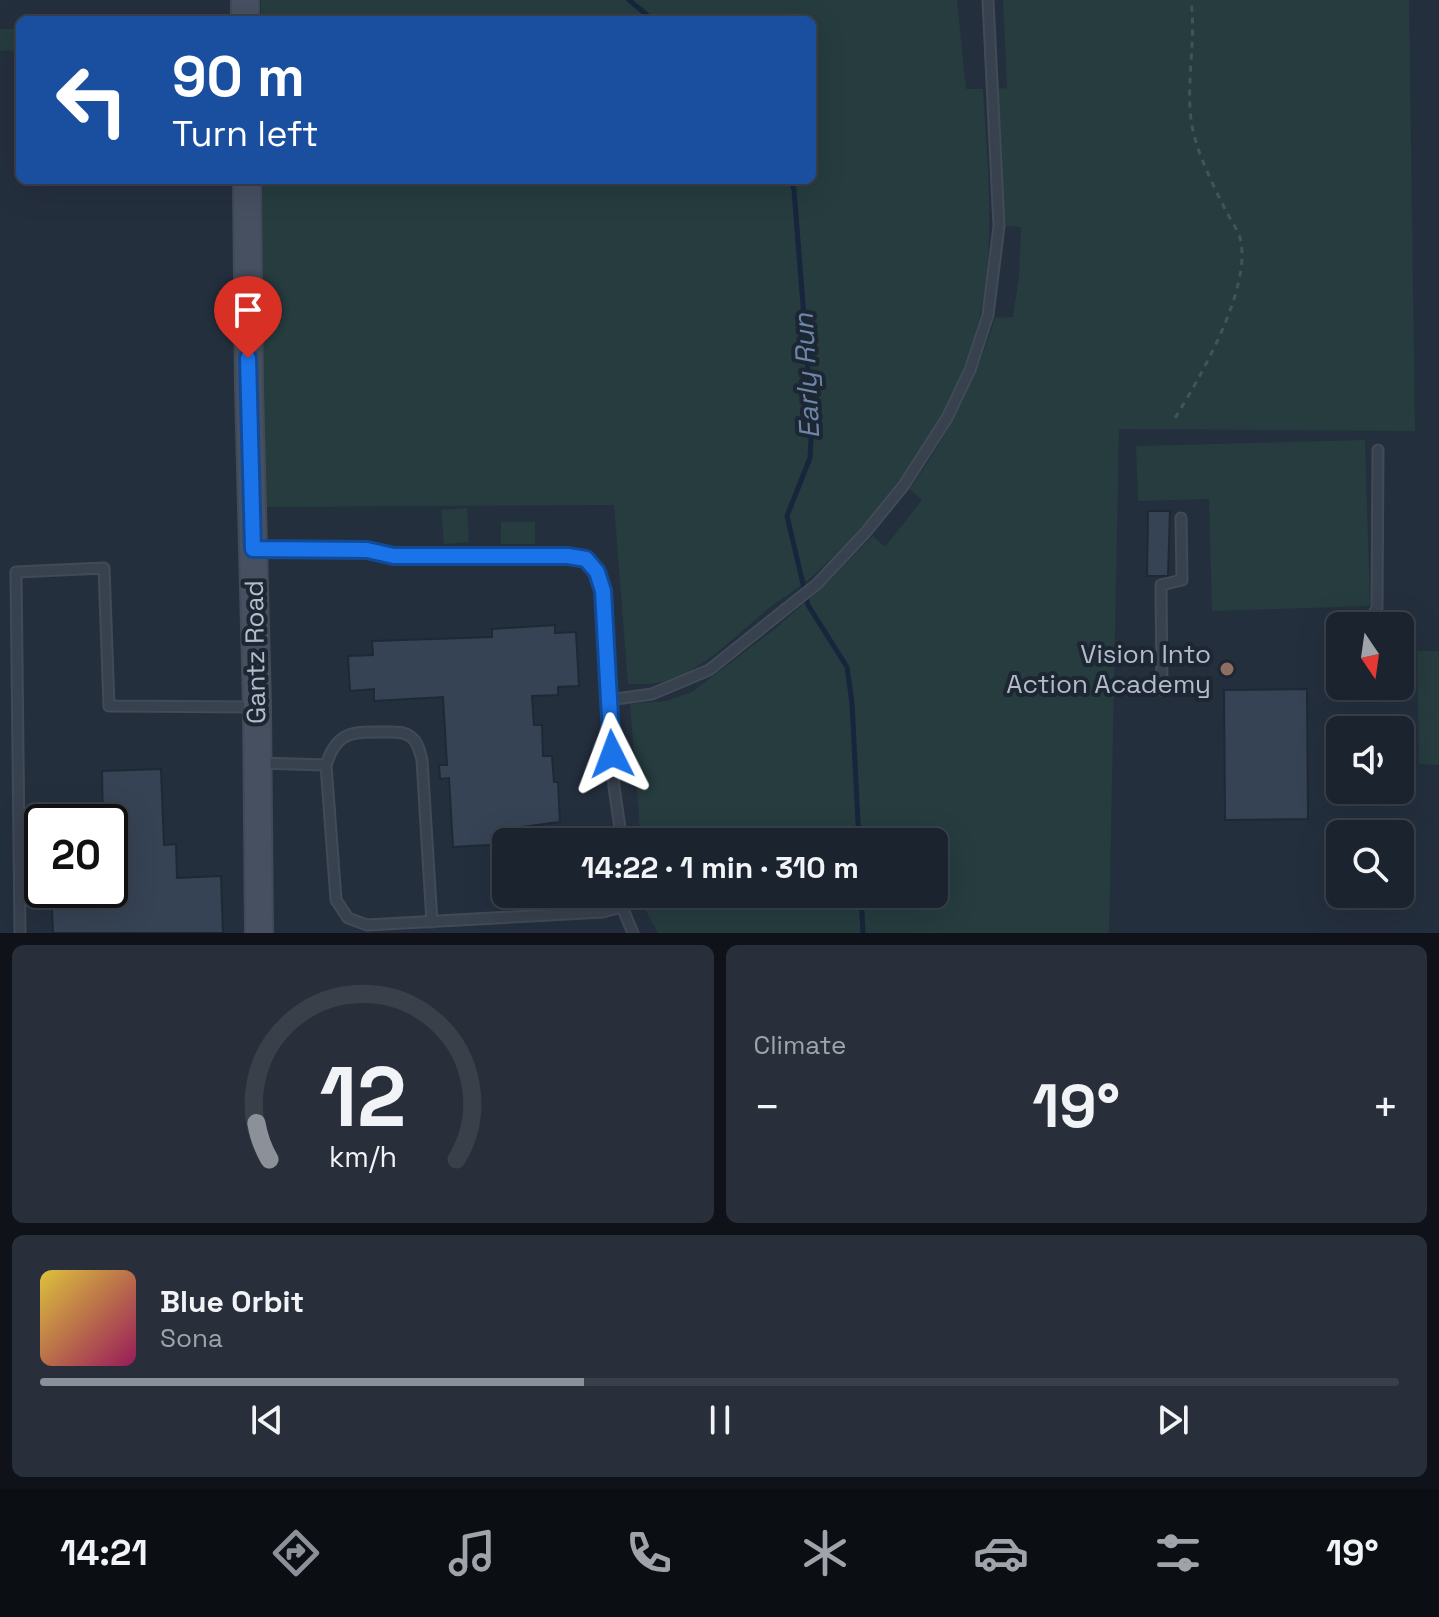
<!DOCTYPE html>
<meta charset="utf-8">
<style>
:root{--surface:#1b232e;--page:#282f3a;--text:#f1f3f6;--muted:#a0a4aa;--line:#39404a;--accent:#8c9099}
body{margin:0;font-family:"Space Grotesk",sans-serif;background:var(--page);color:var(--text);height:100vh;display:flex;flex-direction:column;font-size:30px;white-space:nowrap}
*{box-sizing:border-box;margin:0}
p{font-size:26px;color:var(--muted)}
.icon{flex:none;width:44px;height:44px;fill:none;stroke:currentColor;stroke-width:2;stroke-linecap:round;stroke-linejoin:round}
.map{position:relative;height:933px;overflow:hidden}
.sheet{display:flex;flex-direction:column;gap:12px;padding:12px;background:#0f1319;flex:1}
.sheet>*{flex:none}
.guide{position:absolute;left:16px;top:16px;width:800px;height:168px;border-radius:12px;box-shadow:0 8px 32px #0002,0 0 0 2px var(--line);background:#1a4fa0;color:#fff;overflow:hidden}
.needle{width:52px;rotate:167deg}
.tools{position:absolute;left:1326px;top:612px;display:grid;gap:16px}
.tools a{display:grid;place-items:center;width:88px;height:88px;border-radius:12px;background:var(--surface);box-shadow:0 8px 32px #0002,0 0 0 2px var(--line);font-size:40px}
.speed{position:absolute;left:24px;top:804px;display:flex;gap:16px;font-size:40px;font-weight:700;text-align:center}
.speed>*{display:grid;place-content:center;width:104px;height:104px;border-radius:50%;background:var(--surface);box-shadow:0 8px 32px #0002,0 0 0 2px var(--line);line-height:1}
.speed .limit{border:4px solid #111;border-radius:12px;background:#fff;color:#111}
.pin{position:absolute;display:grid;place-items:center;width:68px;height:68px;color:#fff;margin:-82px -34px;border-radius:50% 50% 50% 0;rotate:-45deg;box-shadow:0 0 8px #0007}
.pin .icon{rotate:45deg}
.me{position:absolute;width:88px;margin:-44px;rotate:357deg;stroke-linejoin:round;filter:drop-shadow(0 0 6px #0008)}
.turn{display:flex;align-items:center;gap:28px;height:168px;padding:0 24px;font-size:36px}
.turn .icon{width:104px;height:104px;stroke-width:2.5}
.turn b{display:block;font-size:56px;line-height:68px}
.big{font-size:60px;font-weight:700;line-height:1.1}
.sheet .tile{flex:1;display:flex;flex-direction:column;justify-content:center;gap:12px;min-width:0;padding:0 28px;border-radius:12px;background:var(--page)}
.sheet .dial{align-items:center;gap:0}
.dial svg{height:208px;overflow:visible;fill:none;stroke:var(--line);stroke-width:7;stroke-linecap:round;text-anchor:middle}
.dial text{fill:var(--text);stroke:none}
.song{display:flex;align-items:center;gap:24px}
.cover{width:96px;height:96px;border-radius:12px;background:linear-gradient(135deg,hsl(50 70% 55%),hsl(330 70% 35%))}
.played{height:8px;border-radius:4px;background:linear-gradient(90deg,var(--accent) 40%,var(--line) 40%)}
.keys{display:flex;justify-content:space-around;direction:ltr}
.heat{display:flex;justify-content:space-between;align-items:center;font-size:44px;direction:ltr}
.sheet .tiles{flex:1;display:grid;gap:12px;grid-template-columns:1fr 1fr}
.tile:last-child{grid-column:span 2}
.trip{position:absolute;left:492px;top:828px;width:456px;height:80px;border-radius:12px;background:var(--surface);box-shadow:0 8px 32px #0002,0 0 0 2px var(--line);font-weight:700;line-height:80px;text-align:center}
.tabs{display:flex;height:128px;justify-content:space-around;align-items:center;background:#0b0e12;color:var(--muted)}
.tabs .icon{width:56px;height:56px}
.tabs .current{color:var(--accent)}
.tabs b{font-size:36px;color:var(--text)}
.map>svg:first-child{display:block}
.green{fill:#263c3f}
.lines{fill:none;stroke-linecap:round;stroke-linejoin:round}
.stream{stroke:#17263c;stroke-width:5}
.building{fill:#364354;stroke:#1f2835;stroke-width:2}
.service-casing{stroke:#414a57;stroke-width:13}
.secondary-casing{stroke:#414a57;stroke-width:30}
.path{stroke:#3f5557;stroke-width:3;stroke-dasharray:6 6;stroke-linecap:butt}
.service{stroke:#38414e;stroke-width:9}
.secondary{stroke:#465061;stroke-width:26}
.route-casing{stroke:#114b97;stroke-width:20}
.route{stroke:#1a73e8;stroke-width:14}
.education-dot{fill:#8d6e63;stroke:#1d2633;stroke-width:3}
.labels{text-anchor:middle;stroke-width:8;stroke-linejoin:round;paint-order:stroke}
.street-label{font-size:26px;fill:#b4bcc9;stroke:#1d2633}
.poi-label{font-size:26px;fill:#b4bcc9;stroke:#1d2633;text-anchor:end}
.water-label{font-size:28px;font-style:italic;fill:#6d86a8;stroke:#1d2633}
</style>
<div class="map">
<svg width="1439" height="933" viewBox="0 0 1439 933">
<rect width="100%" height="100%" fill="#242f3e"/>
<path class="green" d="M261,0h696l9,89h17c4,66 11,134 2,200 -16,110 -89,209 -168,283 -13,13 -29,22 -44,33 -35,27 -65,63 -108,76 -12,4 -25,3 -37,3l-14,-179 -350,2 -2,-327h550v-160h-551z
M1003,0h406l6,431 -296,-2 -10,504h-451l-12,-22 -1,-17h289v-52h-293l-11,-138 36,-3 26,-9 84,-64 50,-44 47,-48 12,11 37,-47 -12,-11c38,-55 65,-107 85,-171l18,-1 6,-41 2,-49 -16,-1 -8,-137 10,-1z
M0,29h20v21l-20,1z
M1365,440l5,166 -158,5 -3,-112 -71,2 -2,-55z
M467,508l2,34 -25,2 -3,-34z
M501,522h34v22h-34z
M1417,651h22v114l-20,-1z"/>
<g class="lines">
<path class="stream" d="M629,0l24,20
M791,180l3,10 18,230 -2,38 -23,58 21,89 39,62 5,36 7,139
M861,894l2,39"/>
</g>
<path class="building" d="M1148,511h22l-2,65h-21z
M555,625v8l21,-1 3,54 -21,1v8l-26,1 2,29h8l1,31h9l2,26h4l2,40 -53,7 -1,15 -53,3 -4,-69 -9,1 -1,-14h8l-4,-68 -69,4v-12l-24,2 -2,-35 25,-1 -1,-14 120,-4v-8z
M1307,689l1,130 -83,1 -1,-130z
M161,769l3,76 12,-1 1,34 44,-2 2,57h-170l-2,-43h59v-68h-7l-1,-51z"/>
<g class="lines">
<g class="service-casing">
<path id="service" d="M255,549l112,1 27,6h174l18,3 11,13 6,19 11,196 8,55
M1367,626l10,-18 1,-158
M1162,690l-1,-105 21,-5 -1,-62
M609,700l43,-6 57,-24 108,-86 48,-51 39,-48 43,-67 23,-48 18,-55 11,-89 -11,-226
M260,763l66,2 10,135 12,18 19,7 236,-13 19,-5 5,-13
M326,765c11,-35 27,-33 60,-33 8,0 18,-1 25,5 7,5 9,15 11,23l10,162
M622,907l11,26
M20,933l-4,-361 88,-4 5,138 146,1"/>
</g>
<g class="secondary-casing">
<path id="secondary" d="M245,0v20
M247,180l2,208 8,319 2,226"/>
</g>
<path class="path" d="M1175,418c25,-40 75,-127 66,-176 -2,-11 -11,-23 -16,-33 -12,-24 -24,-48 -31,-74 -11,-43 3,-91 -3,-135"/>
<use href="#service" class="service"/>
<use href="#secondary" class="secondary"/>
</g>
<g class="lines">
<g class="route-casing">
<path id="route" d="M248,358l5,191 114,1 27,6h174l18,3 11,13 6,19 9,163"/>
</g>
<use href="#route" class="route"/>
</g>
<circle class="education-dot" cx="1227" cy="669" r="8"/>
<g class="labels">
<g class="street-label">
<text transform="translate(255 652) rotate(-91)" y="9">Gantz Road</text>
</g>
<g class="poi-label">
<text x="1211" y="663">Vision Into<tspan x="1211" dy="30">Action Academy</tspan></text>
</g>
<g class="water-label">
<text transform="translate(806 376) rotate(-93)" y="10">Early Run</text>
</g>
</g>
</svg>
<div class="tools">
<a><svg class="needle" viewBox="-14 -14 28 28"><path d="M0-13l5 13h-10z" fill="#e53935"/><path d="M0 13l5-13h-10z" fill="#a0a4aa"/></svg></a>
<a><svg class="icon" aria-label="sound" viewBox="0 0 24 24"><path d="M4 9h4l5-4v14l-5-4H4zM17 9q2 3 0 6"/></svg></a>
<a><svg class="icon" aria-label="search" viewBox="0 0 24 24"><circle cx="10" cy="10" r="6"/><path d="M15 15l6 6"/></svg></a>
</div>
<div class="speed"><div class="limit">20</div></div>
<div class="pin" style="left:248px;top:358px;background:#d93025"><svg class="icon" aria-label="arrive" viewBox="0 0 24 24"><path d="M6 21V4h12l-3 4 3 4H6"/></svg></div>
<svg class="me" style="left:612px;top:754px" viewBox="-20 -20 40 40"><path d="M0-17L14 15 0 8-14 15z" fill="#1a73e8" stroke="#fff" stroke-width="4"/></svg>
<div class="trip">14:22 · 1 min · 310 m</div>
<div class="guide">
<div class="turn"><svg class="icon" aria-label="left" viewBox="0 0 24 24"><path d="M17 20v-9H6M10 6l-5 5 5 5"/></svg><div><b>90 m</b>Turn left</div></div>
</div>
</div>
<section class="sheet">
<div class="tiles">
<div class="tile dial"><svg viewBox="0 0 100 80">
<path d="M14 69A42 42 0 1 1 86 69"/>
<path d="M14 69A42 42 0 0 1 9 55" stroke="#8c9099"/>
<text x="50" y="56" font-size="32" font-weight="700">12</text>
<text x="50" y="72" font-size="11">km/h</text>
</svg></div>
<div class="tile"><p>Climate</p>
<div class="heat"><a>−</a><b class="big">19°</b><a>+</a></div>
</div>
<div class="tile">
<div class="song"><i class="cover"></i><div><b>Blue Orbit</b><p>Sona</p></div></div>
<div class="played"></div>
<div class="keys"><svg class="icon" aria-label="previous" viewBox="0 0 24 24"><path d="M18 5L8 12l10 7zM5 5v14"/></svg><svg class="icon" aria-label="pause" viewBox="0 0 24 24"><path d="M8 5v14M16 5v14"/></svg><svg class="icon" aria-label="next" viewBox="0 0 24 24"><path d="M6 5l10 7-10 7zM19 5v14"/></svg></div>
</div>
</div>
</section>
<nav class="tabs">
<b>14:21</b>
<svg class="icon current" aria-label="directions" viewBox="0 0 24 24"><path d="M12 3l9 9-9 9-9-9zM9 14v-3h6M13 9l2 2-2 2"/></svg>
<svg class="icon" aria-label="music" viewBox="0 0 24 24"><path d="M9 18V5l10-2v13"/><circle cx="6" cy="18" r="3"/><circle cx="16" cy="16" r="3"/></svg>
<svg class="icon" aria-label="phone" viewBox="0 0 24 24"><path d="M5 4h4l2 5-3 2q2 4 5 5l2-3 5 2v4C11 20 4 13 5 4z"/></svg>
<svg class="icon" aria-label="climate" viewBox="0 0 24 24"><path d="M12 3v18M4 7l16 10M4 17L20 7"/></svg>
<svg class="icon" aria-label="car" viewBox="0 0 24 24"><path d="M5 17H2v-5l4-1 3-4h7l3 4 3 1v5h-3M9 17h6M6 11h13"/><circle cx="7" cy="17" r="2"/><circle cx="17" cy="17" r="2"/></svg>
<svg class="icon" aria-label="filters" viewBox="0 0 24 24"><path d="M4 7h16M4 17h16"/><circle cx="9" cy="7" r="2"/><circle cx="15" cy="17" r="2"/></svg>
<b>19°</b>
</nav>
